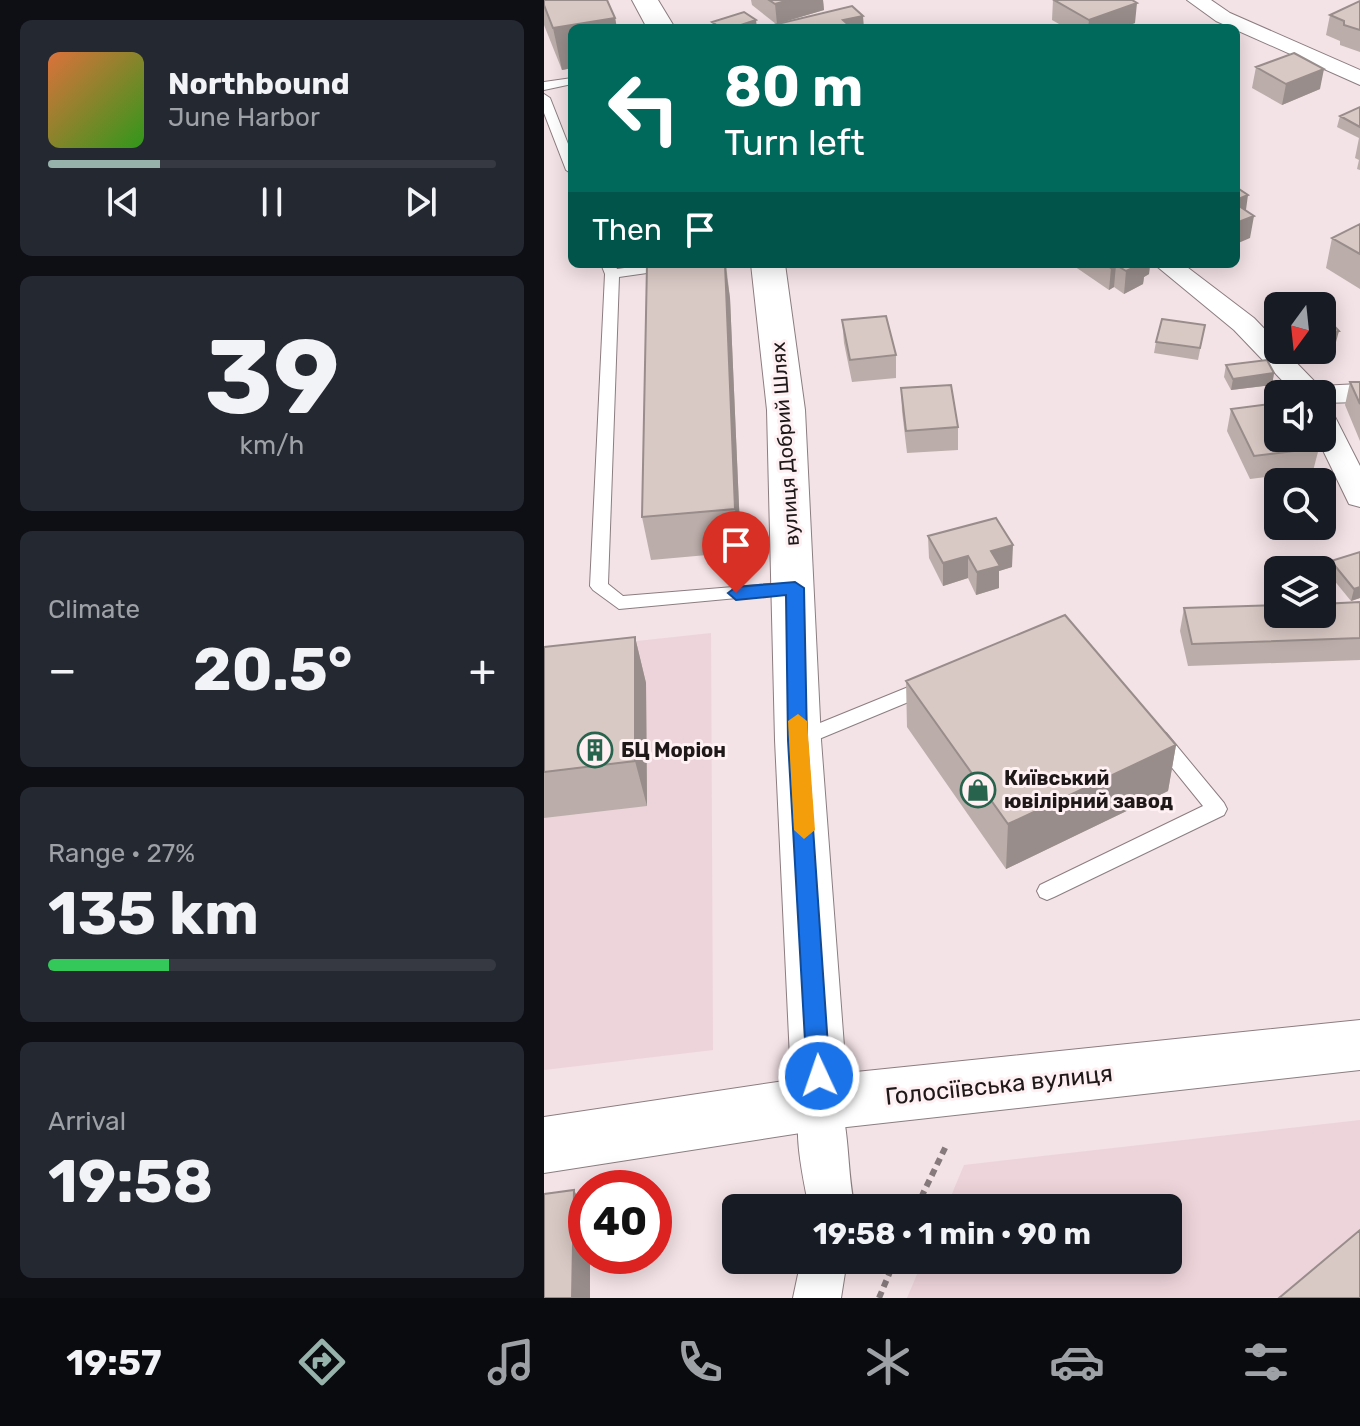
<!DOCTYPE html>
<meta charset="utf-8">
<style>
:root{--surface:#171b24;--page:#242831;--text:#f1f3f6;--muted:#9ea1a6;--line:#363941;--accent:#96b2aa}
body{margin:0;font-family:Rubik,sans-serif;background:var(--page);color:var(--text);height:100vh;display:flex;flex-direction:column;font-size:30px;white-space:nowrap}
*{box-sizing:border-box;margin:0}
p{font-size:26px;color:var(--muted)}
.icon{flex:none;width:44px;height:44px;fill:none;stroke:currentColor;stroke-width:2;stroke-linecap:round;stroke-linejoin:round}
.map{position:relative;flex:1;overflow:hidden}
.details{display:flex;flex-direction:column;gap:20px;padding:20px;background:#0d0f14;width:544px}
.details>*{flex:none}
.top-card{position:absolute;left:24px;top:24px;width:672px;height:244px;border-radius:12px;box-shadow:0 4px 20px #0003;background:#00695c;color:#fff;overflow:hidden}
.needle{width:52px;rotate:195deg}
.fabs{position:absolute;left:720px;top:292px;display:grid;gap:16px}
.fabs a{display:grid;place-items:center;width:72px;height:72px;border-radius:12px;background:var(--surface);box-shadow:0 4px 20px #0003;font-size:40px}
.speed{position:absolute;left:24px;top:1170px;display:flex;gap:16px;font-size:40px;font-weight:700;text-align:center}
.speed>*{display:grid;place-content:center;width:104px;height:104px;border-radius:50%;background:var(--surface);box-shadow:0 4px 20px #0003;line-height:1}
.speed .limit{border:12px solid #d22;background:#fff;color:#111}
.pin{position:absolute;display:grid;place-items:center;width:68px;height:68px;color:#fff;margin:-82px -34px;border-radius:50% 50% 50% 0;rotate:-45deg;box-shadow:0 0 8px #0007}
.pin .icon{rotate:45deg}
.me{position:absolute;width:88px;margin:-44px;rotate:357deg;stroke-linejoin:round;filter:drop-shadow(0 0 6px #0008)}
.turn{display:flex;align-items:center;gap:28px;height:168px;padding:0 24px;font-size:36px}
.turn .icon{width:104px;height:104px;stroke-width:2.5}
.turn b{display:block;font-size:56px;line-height:68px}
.then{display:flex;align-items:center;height:76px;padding:0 24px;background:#0003;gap:16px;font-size:30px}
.big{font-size:60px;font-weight:700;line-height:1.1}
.details .tile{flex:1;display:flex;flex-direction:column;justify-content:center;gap:12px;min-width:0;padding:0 28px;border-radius:12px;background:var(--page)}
.details .dial{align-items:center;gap:0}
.dial b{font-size:104px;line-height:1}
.song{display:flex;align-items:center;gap:24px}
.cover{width:96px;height:96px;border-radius:12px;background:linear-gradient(135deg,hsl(20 70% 55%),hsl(110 70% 35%))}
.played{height:8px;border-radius:4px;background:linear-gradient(90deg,var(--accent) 25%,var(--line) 25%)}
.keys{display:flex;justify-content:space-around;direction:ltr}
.heat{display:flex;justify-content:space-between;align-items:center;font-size:44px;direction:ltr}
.charge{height:12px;border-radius:6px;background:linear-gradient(90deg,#34c759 27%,var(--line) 0)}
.trip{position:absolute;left:178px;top:1194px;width:460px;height:80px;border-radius:12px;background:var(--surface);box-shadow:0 4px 20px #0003;font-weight:700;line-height:80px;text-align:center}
.menu{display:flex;height:128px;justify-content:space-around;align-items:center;background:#090b0e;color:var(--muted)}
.menu .icon{width:56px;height:56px}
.menu .selected{color:var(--accent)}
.menu b{font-size:36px;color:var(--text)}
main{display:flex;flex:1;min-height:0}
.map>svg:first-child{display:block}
.built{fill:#edd4da}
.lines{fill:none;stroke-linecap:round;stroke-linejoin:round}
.lane-casing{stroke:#8c7d81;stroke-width:2}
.street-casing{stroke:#8c7d81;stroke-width:2}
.secondary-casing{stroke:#8c7d81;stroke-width:2}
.path{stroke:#867a7d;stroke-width:6;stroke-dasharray:7 5;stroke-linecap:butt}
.lane{fill:#fff;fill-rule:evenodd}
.street{fill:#fff;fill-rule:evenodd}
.secondary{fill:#fff;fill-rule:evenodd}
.wall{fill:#bbada9}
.shaded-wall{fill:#988d8a}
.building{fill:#d9c9c5;stroke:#988d8a;stroke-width:2}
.route{fill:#1a73e8;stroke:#114b97;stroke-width:2}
.slow{fill:#f59e0b}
.labels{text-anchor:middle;stroke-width:6;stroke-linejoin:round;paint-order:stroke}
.street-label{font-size:20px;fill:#1e1819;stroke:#fef0f3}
.poi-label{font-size:20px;font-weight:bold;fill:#1e1819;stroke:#fef0f3;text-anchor:start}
.near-street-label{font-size:24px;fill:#1e1819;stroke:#fef0f3}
</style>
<main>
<section class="details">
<div class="tile">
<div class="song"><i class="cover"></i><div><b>Northbound</b><p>June Harbor</p></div></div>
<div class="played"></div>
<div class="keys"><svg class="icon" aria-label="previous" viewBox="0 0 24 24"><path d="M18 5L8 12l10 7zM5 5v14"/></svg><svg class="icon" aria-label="pause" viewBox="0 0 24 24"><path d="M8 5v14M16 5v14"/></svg><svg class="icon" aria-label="next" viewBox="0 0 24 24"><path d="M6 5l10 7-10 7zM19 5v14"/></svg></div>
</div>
<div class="tile dial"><b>39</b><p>km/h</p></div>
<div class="tile"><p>Climate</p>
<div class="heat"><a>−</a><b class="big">20.5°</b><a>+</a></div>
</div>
<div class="tile"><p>Range · 27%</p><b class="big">135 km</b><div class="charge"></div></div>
<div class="tile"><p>Arrival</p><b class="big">19:58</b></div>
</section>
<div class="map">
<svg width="816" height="1298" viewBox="0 0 816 1298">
<rect width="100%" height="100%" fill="#f3e2e6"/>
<path class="built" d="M167,633l2,417 -169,20v-419z
M816,1120v178h-453l16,-38h245v-52h-222l18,-43z"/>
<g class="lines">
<g class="lane-casing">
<path id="lane" d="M28,78v6l-28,6v-8z
M0,94l6,4 22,56v20l-6,-4 -22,-57z
M57,264h14l2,5 36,-5h36l-7,4 -63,9 -11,307 15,12 171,-14 6,2 3,4 -3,4 -181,17 -26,-19 -3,-4 15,-312z
M384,679l7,2 2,5 -2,5 -128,53h-14l-3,-5 3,-5z
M615,731l7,2 58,70 3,6 -3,6 -170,82 -7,3 -7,-3 -3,-6 3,-6 163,-79 -51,-63 -2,-5 2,-5z"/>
</g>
<g class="street-casing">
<path id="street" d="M643,0h24l19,13 130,57v15l-144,-64z
M610,264h29l71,54 24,25v7h6l35,36 41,-2v18l-38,1v-9h-27l-61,-64z
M778,409l10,2 28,55v41l-11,-3 -32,-66h5z
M276,1082l15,6c16,36 11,82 20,120h-46c-7,-35 -19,-86 -4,-120z
M257,1260h46l-6,38h-48z"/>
</g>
<g class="secondary-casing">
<path id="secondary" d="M88,0h26l17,28h-28z
M207,264h34l20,146 16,330 25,333 514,-53v50l-540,60 -276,43v-56l247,-37 -16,-340 -8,-330z"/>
</g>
<path class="path" d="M372,1208l30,-62
M335,1298l16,-38"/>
<use href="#lane" class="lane"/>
<use href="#street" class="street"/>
<use href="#secondary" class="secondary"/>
</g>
<path class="wall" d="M0,0l71,18 2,10h-45v40l-10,2 -18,-45z
M207,0h72l1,10 -48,14 -24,-19z
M509,0l82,23 -14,5h-55l-14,-8z
M816,1v51l-20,-7v-4l-14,-6 4,-20z
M712,67l64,22 -38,16 -30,-17z
M816,107v63l-3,-1 2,-9 -4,-2 4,-20 -22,-11 3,-11z
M816,224v65l-34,-21 6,-30z
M103,264h79l4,34 11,254 -90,8 -9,-43z
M527,264h79l-1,10 -5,3 -1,7 -19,10 -10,-7 -5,3z
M298,320l54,35v23l-44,4 -8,-39z
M661,325l-7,35 -44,-7 2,-11z
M732,325h2v17l-4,-5z
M682,365l48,8 -2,12 -41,5 -7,-13z
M806,382h10v59l-15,-36z
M357,388l57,39v23l-51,3 -5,-42z
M687,409l88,39 -6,23 -63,8 -23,-48z
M384,536l84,31 -13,4v17l-23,7 -8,-17 -25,8 -14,-28z
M816,552v46l-9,3 -23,-28 3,-12z
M816,602v58l-172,6 -8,-35 4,-23z
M91,637l11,46 1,123 -103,12v-171z
M362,681l270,64 -8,46 -162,78 -99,-142z"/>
<path class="shaded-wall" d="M245,0h34l1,10 -47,14 -2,-20z
M593,3l-2,20 -14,5h-33l1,-8z
M319,16l1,12h-20l-1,-8z
M71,18l2,10h-45v40l-10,2 -9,-42z
M212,20l1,8h-25z
M780,69l-4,20 -38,16 4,-21z
M704,195l-3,22 -9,3v-20z
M710,216l-4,22 -14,6v-21z
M181,264l5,34 11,254 -6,-43z
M594,264h12l-1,10 -5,3 -1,7 -19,10 2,-23z
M572,265l-2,22 -5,3 2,-22z
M795,331l-3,11 -14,4v-12z
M745,350h14l-15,3z
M730,373l-2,12 -41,5 2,-11z
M469,545l-1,22 -13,4v17l-23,7 1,-23 14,-21z
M424,556v22l-25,8v-23z
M816,587v11l-9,3 3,-12z
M91,637l11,46 1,123 -12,-45z
M632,745l-8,46 -162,78 2,-45z
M30,1190l12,24v42h4v42h-18z"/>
<path class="building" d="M0,0h63l8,18 -62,10 -9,-23z
M225,0h20l-14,4z
M510,0h78l5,3 -48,17z
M816,1v29l-16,-5v-4l-14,-6z
M308,6l11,10 -20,4 9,8h-91z
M200,12l12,8 -24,8h-11l-9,-6z
M750,53l30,16 -38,15 -30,-17z
M816,107v20l-20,-11z
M692,187l12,8 -12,5z
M692,204l18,12 -18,7z
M816,224v30l-28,-16z
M103,264h78l10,245 -93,8z
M561,264h37l-16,7 -10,-6 -5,3z
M778,315h2l15,16 -17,3z
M342,316l10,39 -46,5 -8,-40z
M618,319l43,6 -5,23 -44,-6z
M723,360l7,13 -41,6 -7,-14z
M806,382h10v22z
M407,385l7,42 -52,4 -5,-43z
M734,403v35h35l6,10 -65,8 -23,-47z
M452,518l17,27 -22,6 9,15 -23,6 -9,-16 -25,7 -15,-27z
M816,552v35l-6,2 -23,-28z
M816,602v36l-168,6 -8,-36 94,-3v9h44v-10z
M521,615l111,130 -168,79 -102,-143z
M91,637v124l-91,11v-125z
M30,1190l-2,108h-28v-104z
M816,1230v68h-81z"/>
<path class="route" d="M251,582l9,6 3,152 23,336 -3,7 -8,4 -9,-4 -3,-7 -19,-336 -2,-145 -50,5 -8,-7 8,-6z"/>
<path class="slow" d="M254,714l9,7 8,109 -11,9 -10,-9 -6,-109z"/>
<defs>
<g id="building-ring" transform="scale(1.8)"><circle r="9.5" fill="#fef0f3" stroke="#27634d" stroke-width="1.5"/><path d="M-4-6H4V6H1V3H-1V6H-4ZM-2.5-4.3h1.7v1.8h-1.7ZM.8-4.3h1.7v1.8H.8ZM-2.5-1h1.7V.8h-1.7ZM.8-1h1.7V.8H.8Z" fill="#27634d"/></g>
<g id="shop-ring" transform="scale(1.8)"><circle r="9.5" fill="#fef0f3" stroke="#27634d" stroke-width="1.5"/><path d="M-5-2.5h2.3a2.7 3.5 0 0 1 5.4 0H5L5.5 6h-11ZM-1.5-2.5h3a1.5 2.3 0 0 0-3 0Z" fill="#27634d"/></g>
</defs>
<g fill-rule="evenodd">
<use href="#building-ring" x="51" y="750"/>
<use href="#shop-ring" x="434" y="790"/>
</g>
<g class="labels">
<g class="street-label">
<text transform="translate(241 444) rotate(-94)" y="7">вулиця Добрий Шлях</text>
</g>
<g class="poi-label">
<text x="77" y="757">БЦ Моріон</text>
<text x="460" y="785">Київський<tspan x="460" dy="23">ювілірний завод</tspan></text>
</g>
<g class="near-street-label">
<text transform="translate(455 1085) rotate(-6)" y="8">Голосіївська вулиця</text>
</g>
</g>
</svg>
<div class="fabs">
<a><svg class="needle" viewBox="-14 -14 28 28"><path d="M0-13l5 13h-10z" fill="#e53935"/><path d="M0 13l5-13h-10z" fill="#9ea1a6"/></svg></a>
<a><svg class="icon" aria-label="sound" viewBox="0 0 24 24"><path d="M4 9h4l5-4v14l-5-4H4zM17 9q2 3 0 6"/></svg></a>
<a><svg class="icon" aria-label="search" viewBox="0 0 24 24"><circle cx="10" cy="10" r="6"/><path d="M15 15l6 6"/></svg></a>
<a><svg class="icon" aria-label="layers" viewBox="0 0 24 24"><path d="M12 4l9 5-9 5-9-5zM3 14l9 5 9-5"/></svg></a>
</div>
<div class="speed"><div class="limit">40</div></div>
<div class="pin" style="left:192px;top:593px;background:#d93025"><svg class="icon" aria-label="arrive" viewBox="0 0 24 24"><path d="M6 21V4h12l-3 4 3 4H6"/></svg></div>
<svg class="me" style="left:275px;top:1076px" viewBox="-20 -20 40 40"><circle r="17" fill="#1a73e8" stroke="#fff" stroke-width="3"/><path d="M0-11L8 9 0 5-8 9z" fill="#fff"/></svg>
<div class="trip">19:58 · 1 min · 90 m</div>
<div class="top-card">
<div class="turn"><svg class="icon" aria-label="left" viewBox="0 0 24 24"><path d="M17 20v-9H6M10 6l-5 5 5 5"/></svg><div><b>80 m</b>Turn left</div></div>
<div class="then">Then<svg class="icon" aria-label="arrive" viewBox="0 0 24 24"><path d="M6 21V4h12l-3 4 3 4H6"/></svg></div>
</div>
</div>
</main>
<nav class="menu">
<b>19:57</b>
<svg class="icon selected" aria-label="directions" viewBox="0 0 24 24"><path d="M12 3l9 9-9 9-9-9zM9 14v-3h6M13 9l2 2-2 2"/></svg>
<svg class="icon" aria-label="music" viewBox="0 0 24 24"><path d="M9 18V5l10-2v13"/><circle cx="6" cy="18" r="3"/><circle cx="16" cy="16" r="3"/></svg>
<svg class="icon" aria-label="phone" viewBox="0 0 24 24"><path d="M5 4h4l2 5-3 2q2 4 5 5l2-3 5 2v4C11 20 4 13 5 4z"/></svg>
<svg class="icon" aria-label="climate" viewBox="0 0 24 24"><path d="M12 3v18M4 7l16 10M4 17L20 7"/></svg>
<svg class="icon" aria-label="car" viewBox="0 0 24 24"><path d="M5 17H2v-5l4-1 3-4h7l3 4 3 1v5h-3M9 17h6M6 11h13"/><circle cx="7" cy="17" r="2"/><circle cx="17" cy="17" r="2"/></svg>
<svg class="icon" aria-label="filters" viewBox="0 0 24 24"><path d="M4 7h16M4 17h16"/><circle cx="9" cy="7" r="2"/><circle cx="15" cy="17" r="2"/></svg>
</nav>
